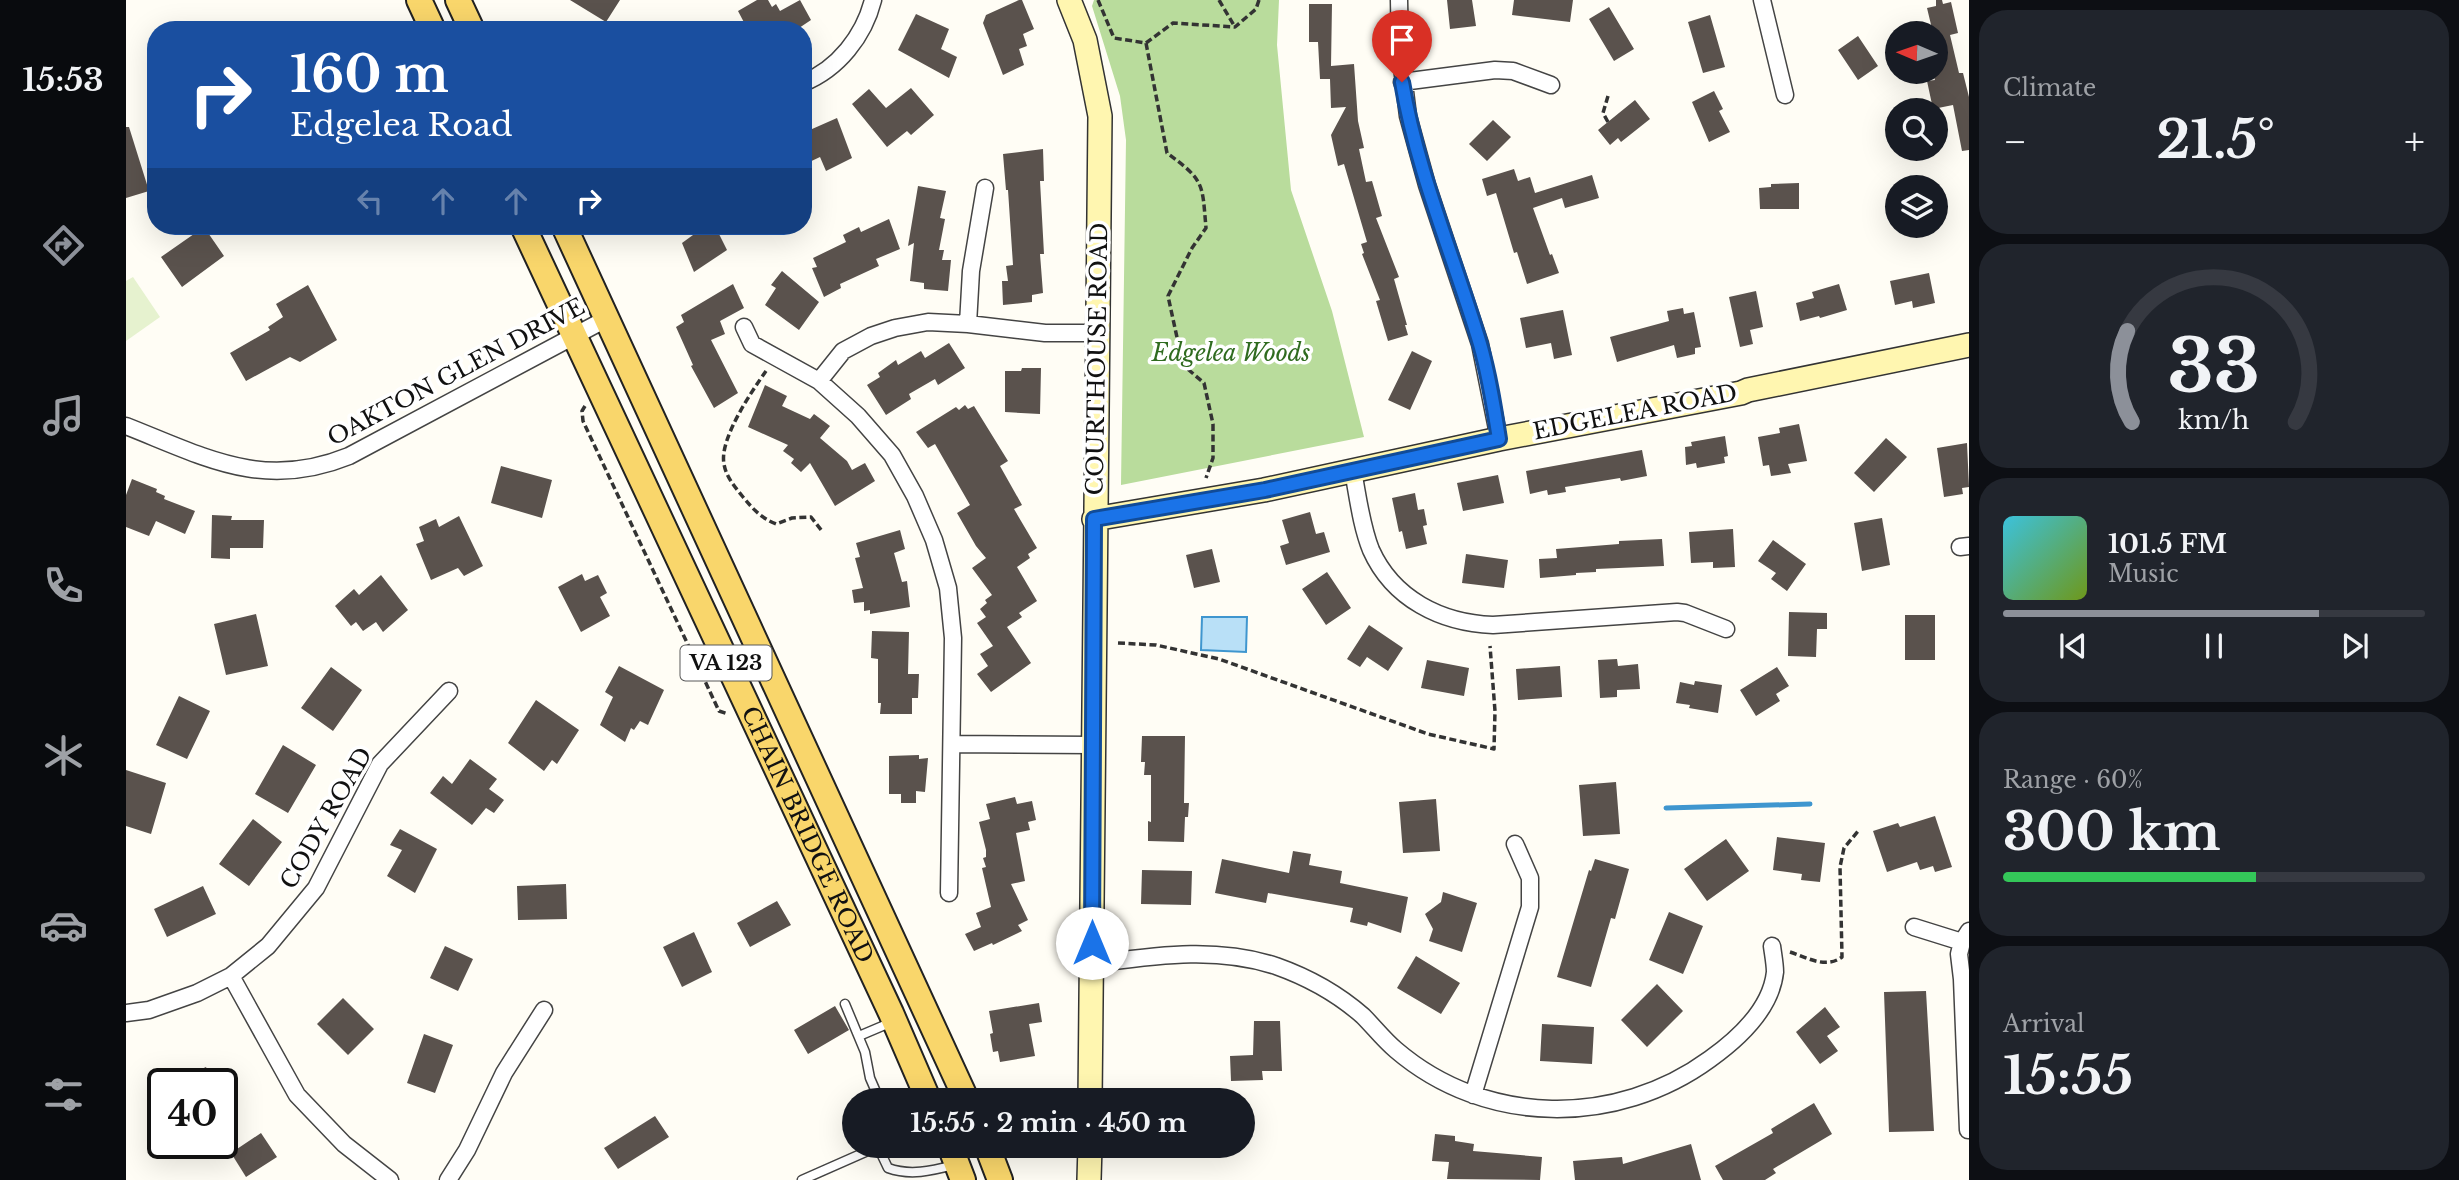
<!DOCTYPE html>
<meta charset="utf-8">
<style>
:root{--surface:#171b24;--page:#20242c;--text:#f1f3f6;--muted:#9ea1a6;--line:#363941;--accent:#8c9099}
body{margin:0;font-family:"Libre Baskerville",serif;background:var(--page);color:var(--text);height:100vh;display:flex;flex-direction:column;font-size:26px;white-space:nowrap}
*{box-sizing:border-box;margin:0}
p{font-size:23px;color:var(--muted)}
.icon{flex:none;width:38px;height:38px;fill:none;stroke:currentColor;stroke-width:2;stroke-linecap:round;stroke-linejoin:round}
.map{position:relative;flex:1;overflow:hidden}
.sheet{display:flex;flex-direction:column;gap:10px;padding:10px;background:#0d0f14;width:490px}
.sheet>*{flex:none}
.top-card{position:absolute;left:21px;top:21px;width:665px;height:214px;border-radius:28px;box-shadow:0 7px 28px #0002;background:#1a4fa0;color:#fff;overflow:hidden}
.needle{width:46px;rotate:272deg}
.buttons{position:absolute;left:1759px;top:21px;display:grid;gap:14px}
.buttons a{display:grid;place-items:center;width:63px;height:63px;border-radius:50%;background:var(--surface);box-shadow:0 7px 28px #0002;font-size:35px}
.speed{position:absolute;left:21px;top:1068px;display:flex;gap:14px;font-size:35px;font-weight:700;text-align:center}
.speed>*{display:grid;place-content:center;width:91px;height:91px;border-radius:50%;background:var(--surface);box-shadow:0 7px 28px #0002;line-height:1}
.speed .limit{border:4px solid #111;border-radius:10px;background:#fff;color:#111}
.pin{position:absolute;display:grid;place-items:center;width:60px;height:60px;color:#fff;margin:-72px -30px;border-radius:50% 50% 50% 0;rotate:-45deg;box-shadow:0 0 7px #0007}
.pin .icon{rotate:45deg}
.me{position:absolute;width:77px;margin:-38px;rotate:0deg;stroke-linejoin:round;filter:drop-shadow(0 0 5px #0008)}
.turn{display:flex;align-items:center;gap:24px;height:147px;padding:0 28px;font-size:32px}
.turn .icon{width:91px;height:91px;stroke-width:2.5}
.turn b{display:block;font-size:49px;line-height:60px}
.lanes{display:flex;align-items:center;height:66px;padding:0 28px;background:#0003;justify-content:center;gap:35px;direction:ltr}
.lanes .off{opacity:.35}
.big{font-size:52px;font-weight:800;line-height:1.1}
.sheet .card{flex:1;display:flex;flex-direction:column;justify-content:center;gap:10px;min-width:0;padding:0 24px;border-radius:28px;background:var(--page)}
.sheet .dial{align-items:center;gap:0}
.dial svg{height:182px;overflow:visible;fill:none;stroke:var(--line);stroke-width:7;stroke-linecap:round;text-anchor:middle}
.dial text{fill:var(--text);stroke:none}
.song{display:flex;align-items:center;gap:21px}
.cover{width:84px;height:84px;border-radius:10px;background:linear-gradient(135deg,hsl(190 70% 55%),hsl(80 70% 35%))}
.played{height:7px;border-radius:4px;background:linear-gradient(90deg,var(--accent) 75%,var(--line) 75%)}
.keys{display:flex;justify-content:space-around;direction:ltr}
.heat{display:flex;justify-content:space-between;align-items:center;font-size:38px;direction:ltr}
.charge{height:10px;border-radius:5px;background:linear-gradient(90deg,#34c759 60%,var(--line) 0)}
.trip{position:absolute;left:716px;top:1088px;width:413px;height:70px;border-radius:35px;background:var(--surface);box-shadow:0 7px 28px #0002;font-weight:800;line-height:70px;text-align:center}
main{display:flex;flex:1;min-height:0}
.tabs{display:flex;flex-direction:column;width:126px;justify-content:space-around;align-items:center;background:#090b0e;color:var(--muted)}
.tabs .icon{width:49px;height:49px}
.tabs .active{color:var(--accent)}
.tabs b{font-size:32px;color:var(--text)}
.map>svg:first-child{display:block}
.forest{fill:#b9dc9c}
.pitch{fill:#e6f2cf}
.water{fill:#b9e0f7;stroke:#3f96cf;stroke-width:2}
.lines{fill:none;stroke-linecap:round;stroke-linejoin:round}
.stream{stroke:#3f96cf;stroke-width:5}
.building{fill:#5a524d}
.lane-casing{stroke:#444;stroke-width:11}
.street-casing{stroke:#444;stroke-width:19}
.secondary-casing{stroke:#333;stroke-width:26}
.primary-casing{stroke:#222;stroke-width:28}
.path{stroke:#333;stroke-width:3.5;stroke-dasharray:7 3.5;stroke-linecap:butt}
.lane{stroke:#fff;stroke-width:8}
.street{stroke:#fff;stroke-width:16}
.secondary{stroke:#fff6b0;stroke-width:23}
.primary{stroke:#f9d66b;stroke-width:24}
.route-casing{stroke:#114b97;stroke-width:18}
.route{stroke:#1a73e8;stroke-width:12}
.labels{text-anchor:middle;stroke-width:7;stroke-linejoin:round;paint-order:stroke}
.shield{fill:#fff;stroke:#585858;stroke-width:2}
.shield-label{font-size:21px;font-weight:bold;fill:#111}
.park-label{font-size:23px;font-style:italic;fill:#2f6b1f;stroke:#fff}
.street-label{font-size:23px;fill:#111;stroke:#fff}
</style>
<main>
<nav class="tabs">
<b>15:53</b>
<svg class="icon active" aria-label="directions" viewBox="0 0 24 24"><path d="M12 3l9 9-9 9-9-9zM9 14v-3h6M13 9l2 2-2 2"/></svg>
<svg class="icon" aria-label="music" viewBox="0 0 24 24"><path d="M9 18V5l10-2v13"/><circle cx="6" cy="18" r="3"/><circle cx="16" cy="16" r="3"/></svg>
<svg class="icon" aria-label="phone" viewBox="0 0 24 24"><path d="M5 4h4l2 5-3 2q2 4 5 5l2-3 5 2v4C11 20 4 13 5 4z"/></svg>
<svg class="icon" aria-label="climate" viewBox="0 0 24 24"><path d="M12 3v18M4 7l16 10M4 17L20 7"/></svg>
<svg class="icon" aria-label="car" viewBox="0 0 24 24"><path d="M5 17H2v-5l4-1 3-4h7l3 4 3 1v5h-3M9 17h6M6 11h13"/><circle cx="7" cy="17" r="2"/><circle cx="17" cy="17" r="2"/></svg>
<svg class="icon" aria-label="filters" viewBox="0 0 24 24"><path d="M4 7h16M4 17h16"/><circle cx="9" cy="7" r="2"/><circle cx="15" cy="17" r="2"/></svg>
</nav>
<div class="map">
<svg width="1843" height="1180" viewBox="0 0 1843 1180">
<rect width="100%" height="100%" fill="#fffdf5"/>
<path class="forest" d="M968,0h185l-2,45 14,145 41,121 32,126 -243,48 5,-345 -6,-44 -28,-90z"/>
<path class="pitch" d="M7,277l27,40 -34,24v-60z"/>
<path class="water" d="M1076,617h45l-1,35 -45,-2z"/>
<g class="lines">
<path class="stream" d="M1540,808l144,-4"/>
</g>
<path class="building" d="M444,0h50l-14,22z
M631,0h11l4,7 4,-3 4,7 20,-11 11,20 -15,10h-48l-10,-19z
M893,0h3l12,29 -11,5 4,12 -8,3 5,16 -21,10 -20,-52 3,-8z
M1321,0h25l4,26 -26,3z
M1388,0h59l-3,22 -58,-7z
M1810,0h6l1,4 8,-2 7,31 -8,2 9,38h4l6,24v53l-7,1 -9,-46 -20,4 -6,-28 8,-1 -3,-8h4v-39h-3l-6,-25 9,-2z
M1183,4h23l-1,62 23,-2 4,57 6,27 -5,1 7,33 6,-1 10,35 -6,2 23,59 -5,2 13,46h-2l3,10 -20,6 -12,-40 4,-1 -18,-46 2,-1 -3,-9 6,-2 -23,-78 -6,2 -7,-31 15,-28 -15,1 -1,-29h-10l-2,-37h-9z
M1483,7l25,42 -20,12 -25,-42z
M790,14l33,15 -8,20 16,8 -8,21 -51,-28z
M1584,15l15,52 -22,6 -15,-51z
M1732,36l20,30 -20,14 -20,-30z
M785,88l23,27 -23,20 -4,-4 -20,16 -35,-43 17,-15 17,19z
M1588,91l9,18 -4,2 11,21 -21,10 -17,-40z
M1509,100l15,19 -29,23 -3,-4 -8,7 -12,-15z
M711,118l15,40 -26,13 -6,-14 -17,8v-32z
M1367,120l18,17 -24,24 -18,-17z
M0,127h3l20,64 -23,7z
M917,149l1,32h-4l4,73h-4l3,39 -11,2v7l-29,3 -1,-24h6l-2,-15 7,-1 -5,-75h-2l-3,-36z
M1388,169l4,12 12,-4 5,16 57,-18 7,23 -34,10 -3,-10 -29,10 17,47 2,-1 7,19 -32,11 -10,-32 -3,1 -18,-60 -9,3 -5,-17z
M1673,183v26h-39l-1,-21 12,-1v-3z
M792,186l28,5 -6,27 5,1 -6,31h5l-2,10h9l-3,31 -24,-2v-6l-14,-2 4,-38 -6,3z
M763,219l11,30 -24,10 3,7 -39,18 1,4 -17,9 -12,-29 5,-1 -4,-9 33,-16 -3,-7 16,-8 2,5z
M563,226h26l12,24 -33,22 -12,-29 11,-8z
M78,227l20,29 -42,31 -21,-30z
M656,271l37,31 -20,28 -34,-25 11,-17 -5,-3z
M1803,273l6,30 -22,5 -1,-7 -17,4 -5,-24z
M607,284l11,24 -24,13 5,13 -14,6 27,53 -24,15 -23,-42 2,-1 -17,-38 8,-5 -3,-7z
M1713,284l8,26 -27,8 -1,-2 -19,5 -4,-18 18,-5 -2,-6z
M182,285l29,55 -37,22 -10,-5 -44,24 -16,-28 40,-23 -2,-3 15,-10 -7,-13z
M1630,291l7,36 -13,3 3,14 -13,3 -11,-50z
M1557,308l1,6 10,-2 7,35 -6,1v6l-18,4 -3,-13 -57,17 -7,-25 59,-16 -2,-10z
M1437,310l9,45 -18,4 -3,-16 -25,5 -6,-30z
M823,343l16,25 -27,17 -3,-6 -26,15 2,5 -25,16 -19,-30 13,-8 -2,-4 18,-13 2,5 23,-14 4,7z
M1286,351l20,10 -22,49 -22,-10z
M896,368h19l-1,46 -35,-2v-41h16z
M639,385l22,11 -5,10 28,13 4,-5 16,12 -10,12 27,23 5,9 13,-7 10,18 -40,25 -25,-43 -9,9 -10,-9 3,-4 -11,-8 5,-6 -40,-18z
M839,405l3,4 6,-3 34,55 -8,5 22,39 -8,4 23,39 -9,6 2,4 -13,9 20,34 -18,12 3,4 -15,10 24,36 -40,29 -14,-18 11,-8 -8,-12 13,-8 -16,-23 9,-6 -6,-8 7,-6 -2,-3 7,-5 -20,-27 14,-10 -10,-12 -19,-33 13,-8 -35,-61 -7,4 -12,-16 40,-25 3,3z
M1673,424l8,37 -19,3 3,9 -20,3 -2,-11 -6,1 -5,-29 22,-4 -1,-5z
M1599,436l3,20 -4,1 1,6 -28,5 -1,-5 -10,2 -1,-18 7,-1 -1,-4z
M1760,438l21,19 -33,35 -20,-19z
M1841,443l2,44 -7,1 1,6 -19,3 -7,-49z
M1516,450l5,26 -26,5 -1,-3 -55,9 1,5 -18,3 -1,-5 -17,4 -4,-23z
M375,466l51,14 -10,38 -51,-15z
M1372,475l6,28 -41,8 -6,-28z
M6,479l25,10 -1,3 9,4 -1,3 31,12 -10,23 -29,-13 -7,15 -23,-9v-32z
M1289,493l3,17 6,-1 3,16 -4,1 4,18 -21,5 -4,-18 -3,1 -7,-34z
M1184,512l6,22 8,-2 6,20 -44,13 -6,-19 9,-3 -7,-23z
M86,515l20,1 -1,4h33l-1,28h-33v11l-19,-1z
M333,516l24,50 -19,10 -6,-8 -27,12 -15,-36 8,-3 -5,-14 17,-8 3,8z
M1756,518l8,47 -28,6 -8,-48z
M1607,529l2,38 -22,1v-6l-22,1 -2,-31z
M774,530l5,19 -11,4 8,29 5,-1 3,26 -40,7v-4l-6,1v-9l-10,1 -2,-13 11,-2 -8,-30 5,-1 -4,-14z
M1536,539l2,27 -68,3v3l-20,1v2l-36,3 -1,-19 18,-1 -1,-9 63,-5v-3z
M1647,540l33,24 -19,27 -16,-12 5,-6 -18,-12z
M1086,549l8,33 -26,6 -8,-33z
M1340,554l42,6 -4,28 -42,-5z
M1201,572l24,36 -25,17 -24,-36z
M456,574l3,7 13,-6 9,18 -7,4 10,19 -29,16 -23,-45z
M255,575l27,35 -25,22 -7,-10 -13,9 -7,-9 -5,4 -16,-20 19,-17 5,6z
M1663,612l38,1v16h-10l-1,28 -28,-1z
M130,614l12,52 -42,9 -12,-51z
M1779,615h30v45h-30z
M1243,625l34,23 -15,23 -21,-14 -7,10 -13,-8z
M746,631l37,1 -1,42h11l-1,24h-6v16h-32l1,-11h-3v-44l-7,-1z
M1491,659l1,7 20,-2 2,25 -23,1v7l-17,1 -2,-38z
M1301,660l42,8 -5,28 -43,-8z
M493,666l45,24 -16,35 -8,-4 -6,9 -3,-2 -6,14 -25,-17 13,-28 -8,-5z
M1434,666l2,31 -44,3 -2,-31z
M205,667l31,23 -29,41 -32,-23z
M1651,667l12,19 -13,8 4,7 -24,15 -16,-26z
M1569,681l27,4 -4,28 -29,-5 1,-3 -14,-2 4,-21 14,3z
M53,696l31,15 -23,48 -31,-14z
M410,700l43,30 -22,34 -5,-4 -8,11 -36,-28z
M1016,736h43l-1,67h5l-1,14h-3l-1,25 -36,-1v-20l3,1v-47h-7l1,-13h-4z
M157,745l33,20 -28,48 -33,-19z
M793,755v4l9,-1 -3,34 -9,-1v12h-15v-9h-12v-38z
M344,759l27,20 -8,10 15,11 -10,13 -8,-5 -14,17 -42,-32 13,-17 9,8z
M0,770l40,13 -15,51 -25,-8z
M1490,782l4,52 -37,2 -4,-51z
M889,797l2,7 15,-3 4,19 -8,2 2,8 -14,3 9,48 -14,3 17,36 -10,5 4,6 -29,14 -1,-2 -18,8 -9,-17 16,-7 -5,-14 15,-6 -9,-39 4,-1 -3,-9 3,-1v-7l-7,-28 11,-3 -4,-15z
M1310,799l4,52 -37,2 -4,-51z
M1809,816l17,51 -17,5 -2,-6 -13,4 -3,-8 -30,10 -14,-41 25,-8 2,4z
M127,819l29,23 -33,44 -30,-22z
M274,829l37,20 -22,44 -28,-17 15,-26 -12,-5z
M1651,837l48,6 -5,39 -19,-2 1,-6 -29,-4z
M1600,839l23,32 -42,30 -23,-32z
M1167,851l18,3 -2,11 33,6 -2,12 68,14 -7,36 -33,-11 -1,4 -17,-4 3,-14 -85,-15 -2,10 -51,-10 7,-34 67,14z
M1469,859l34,10 -14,50 -4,-1 -20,69 -34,-10 32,-107 2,1z
M1016,870l50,1 -1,34 -50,-1z
M440,884l1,35 -49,1 -1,-34z
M77,886l13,28 -49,23 -13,-28z
M1317,892l34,11 -15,49 -33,-11 4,-12 -8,-15 16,-12z
M651,901l14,24 -41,22 -13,-24z
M1543,912l34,14 -20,48 -34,-14z
M568,932l18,40 -30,15 -19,-40z
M319,946l28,13 -15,32 -28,-13z
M1290,956l44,27 -19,31 -44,-26z
M1531,984l26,27 -36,36 -26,-27z
M1800,991l8,140 -45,1 -5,-140z
M217,998l31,31 -26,26 -31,-31z
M913,1003l3,19 -13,2 6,32 -35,6 -2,-11 -5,1 -3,-18 3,-1 -4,-22z
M709,1006l14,24 -41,24 -14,-24z
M1699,1007l15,20 -13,9 11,15 -18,13 -24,-32z
M1128,1021h26l2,50h-20l1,9 -32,1 -1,-25 23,-1z
M1416,1024l52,3 -2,37 -52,-3z
M298,1034l29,11 -18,48 -28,-10z
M80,1067l7,16h-42z
M1688,1103l18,31 -59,35 3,4 -11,7h-42l-8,-14 58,-33 -2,-4z
M529,1116l14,21 -51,32 -14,-21z
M135,1133l16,24 -31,20 -15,-24z
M1309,1134l20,2v5l19,3 -1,7 69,6 -2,23 -93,-1 2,-17 -17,-1z
M1565,1144l10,36h-126l-2,-19 49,-4 1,7z"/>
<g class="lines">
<g class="lane-casing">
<path id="lane" d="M719,1004l20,48 5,26 10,23
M733,1036l33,-14
M752,1147l10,21c22,8 43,3 66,-3
M676,1180l77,-34"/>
</g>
<g class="street-casing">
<path id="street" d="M1273,0l1,51 8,65 19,69 53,159 19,95
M1636,0l23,95
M1276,82l93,-12 18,1 38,14
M677,83c35,-14 61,-47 70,-83
M842,324l3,-53 14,-83
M618,327l8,17 67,37 39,35 34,39 23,41 19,44 14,48 5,50 -4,255
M693,381l24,-30 28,-15 24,-8 33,-6 40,2 77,9h52
M0,426c79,31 137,65 223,30l257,-137
M1227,471c5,26 8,54 18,79 22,49 70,73 122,75l184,-13 8,1 41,16
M1834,547l9,-1
M826,744l141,1
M1788,927l48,15
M966,964c62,-8 123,-18 184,2 31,11 62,28 87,50 11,11 21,24 33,34 90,77 221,77 314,9 28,-20 61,-50 65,-87 0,-8 -2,-18 -3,-26
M105,976l66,119 47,49 46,36
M0,1013l23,-3 48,-17 34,-17 37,-30 48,-58 64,-124 69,-73
M1347,1095l57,-188v-29l-15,-34
M1842,1130l-6,-151 -3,-25 3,-12 7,-11
M322,1180l19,-30 37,-77 40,-63"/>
</g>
<g class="secondary-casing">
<path id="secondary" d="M943,0l16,40 15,76 -10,985
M968,519l170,-29 235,-51 242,-46 7,-3 221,-45
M963,1180l1,-34"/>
</g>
<g class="primary-casing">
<g id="primary">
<path d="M293,0l14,30"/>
<path d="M332,0l14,30"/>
<path id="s1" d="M397,226l368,787 38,88"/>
<path d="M438,226l403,875"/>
<path d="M824,1146l13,34"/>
<path d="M861,1146l13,34"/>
</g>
</g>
<path class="path" d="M972,0l16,38 32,5 27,-20 62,4 21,-18 3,-9
M1093,0l16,27
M1020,43l21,110c38,28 35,30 39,75l-14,20 -24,48 15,69 21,18 9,41v34l-7,20
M1482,96l-5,17 5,9
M640,371c-14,20 -47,68 -42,93 2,13 11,23 19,33 10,12 18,21 33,27l16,-6 19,-1 11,14
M459,406l-3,5 1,10 136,290 9,3
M992,643l38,2 63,14 209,75 66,15 1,-38 -5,-65
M1664,952c18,6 36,17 52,5l-2,-90 4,-19 15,-18"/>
<use href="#lane" class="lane"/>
<use href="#street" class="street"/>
<use href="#secondary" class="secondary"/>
<use href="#primary" class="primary"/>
</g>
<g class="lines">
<g class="route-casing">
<path id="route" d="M966,943l2,-424 171,-29 234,-51c-5,-32 -10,-64 -19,-95 -26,-87 -63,-172 -78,-262"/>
</g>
<use href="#route" class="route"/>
</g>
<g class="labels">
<rect class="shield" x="554.5" y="645.5" width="91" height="35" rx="5"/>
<g class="shield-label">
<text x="600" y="670">VA 123</text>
</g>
<g class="park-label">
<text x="1105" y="361">Edgelea Woods</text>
</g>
<g class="street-label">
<text transform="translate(971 359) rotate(-89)" y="8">COURTHOUSE ROAD</text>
<text transform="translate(330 372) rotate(-28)" y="8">OAKTON GLEN DRIVE</text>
<text transform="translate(1509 412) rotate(-11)" y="8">EDGELEA ROAD</text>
<text transform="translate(200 818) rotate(-60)" y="8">CODY ROAD</text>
<text dy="8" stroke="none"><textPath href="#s1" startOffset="672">CHAIN BRIDGE ROAD</textPath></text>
</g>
</g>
</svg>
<div class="buttons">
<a><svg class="needle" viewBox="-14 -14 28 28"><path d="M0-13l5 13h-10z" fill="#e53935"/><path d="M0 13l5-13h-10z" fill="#9ea1a6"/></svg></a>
<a><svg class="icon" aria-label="search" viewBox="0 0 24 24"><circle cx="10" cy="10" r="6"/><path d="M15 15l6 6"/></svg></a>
<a><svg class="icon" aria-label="layers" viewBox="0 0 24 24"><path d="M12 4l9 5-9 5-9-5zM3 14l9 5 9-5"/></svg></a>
</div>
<div class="speed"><div class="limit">40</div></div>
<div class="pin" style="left:1276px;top:82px;background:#d93025"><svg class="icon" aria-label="arrive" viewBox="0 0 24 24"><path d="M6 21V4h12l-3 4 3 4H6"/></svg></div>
<svg class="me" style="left:966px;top:943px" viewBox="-20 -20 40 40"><circle r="19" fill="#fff"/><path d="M0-13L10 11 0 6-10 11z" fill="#1a73e8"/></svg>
<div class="trip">15:55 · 2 min · 450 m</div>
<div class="top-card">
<div class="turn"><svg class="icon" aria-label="right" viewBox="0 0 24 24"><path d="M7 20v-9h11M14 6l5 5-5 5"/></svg><div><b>160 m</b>Edgelea Road</div></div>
<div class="lanes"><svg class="icon off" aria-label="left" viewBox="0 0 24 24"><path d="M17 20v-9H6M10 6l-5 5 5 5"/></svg><svg class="icon off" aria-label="ahead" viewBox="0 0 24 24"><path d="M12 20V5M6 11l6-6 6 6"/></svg><svg class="icon off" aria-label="ahead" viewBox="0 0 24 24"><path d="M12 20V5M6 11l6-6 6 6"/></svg><svg class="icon" aria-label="right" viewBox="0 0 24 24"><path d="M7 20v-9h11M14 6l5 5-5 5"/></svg></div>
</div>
</div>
<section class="sheet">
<div class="card"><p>Climate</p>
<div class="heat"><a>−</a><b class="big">21.5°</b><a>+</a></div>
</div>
<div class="card dial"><svg viewBox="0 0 100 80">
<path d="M14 69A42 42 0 1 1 86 69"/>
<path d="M14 69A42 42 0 0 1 12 29" stroke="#8c9099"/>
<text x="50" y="56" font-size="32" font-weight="700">33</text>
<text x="50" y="72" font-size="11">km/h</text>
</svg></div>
<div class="card">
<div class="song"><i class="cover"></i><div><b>101.5 FM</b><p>Music</p></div></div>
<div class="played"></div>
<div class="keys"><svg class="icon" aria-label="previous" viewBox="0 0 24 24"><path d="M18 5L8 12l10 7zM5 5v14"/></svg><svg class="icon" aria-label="pause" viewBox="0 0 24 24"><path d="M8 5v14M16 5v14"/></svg><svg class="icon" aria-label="next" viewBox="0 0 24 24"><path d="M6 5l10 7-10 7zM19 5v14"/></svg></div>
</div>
<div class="card"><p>Range · 60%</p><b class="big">300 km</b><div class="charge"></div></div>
<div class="card"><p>Arrival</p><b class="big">15:55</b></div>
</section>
</main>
